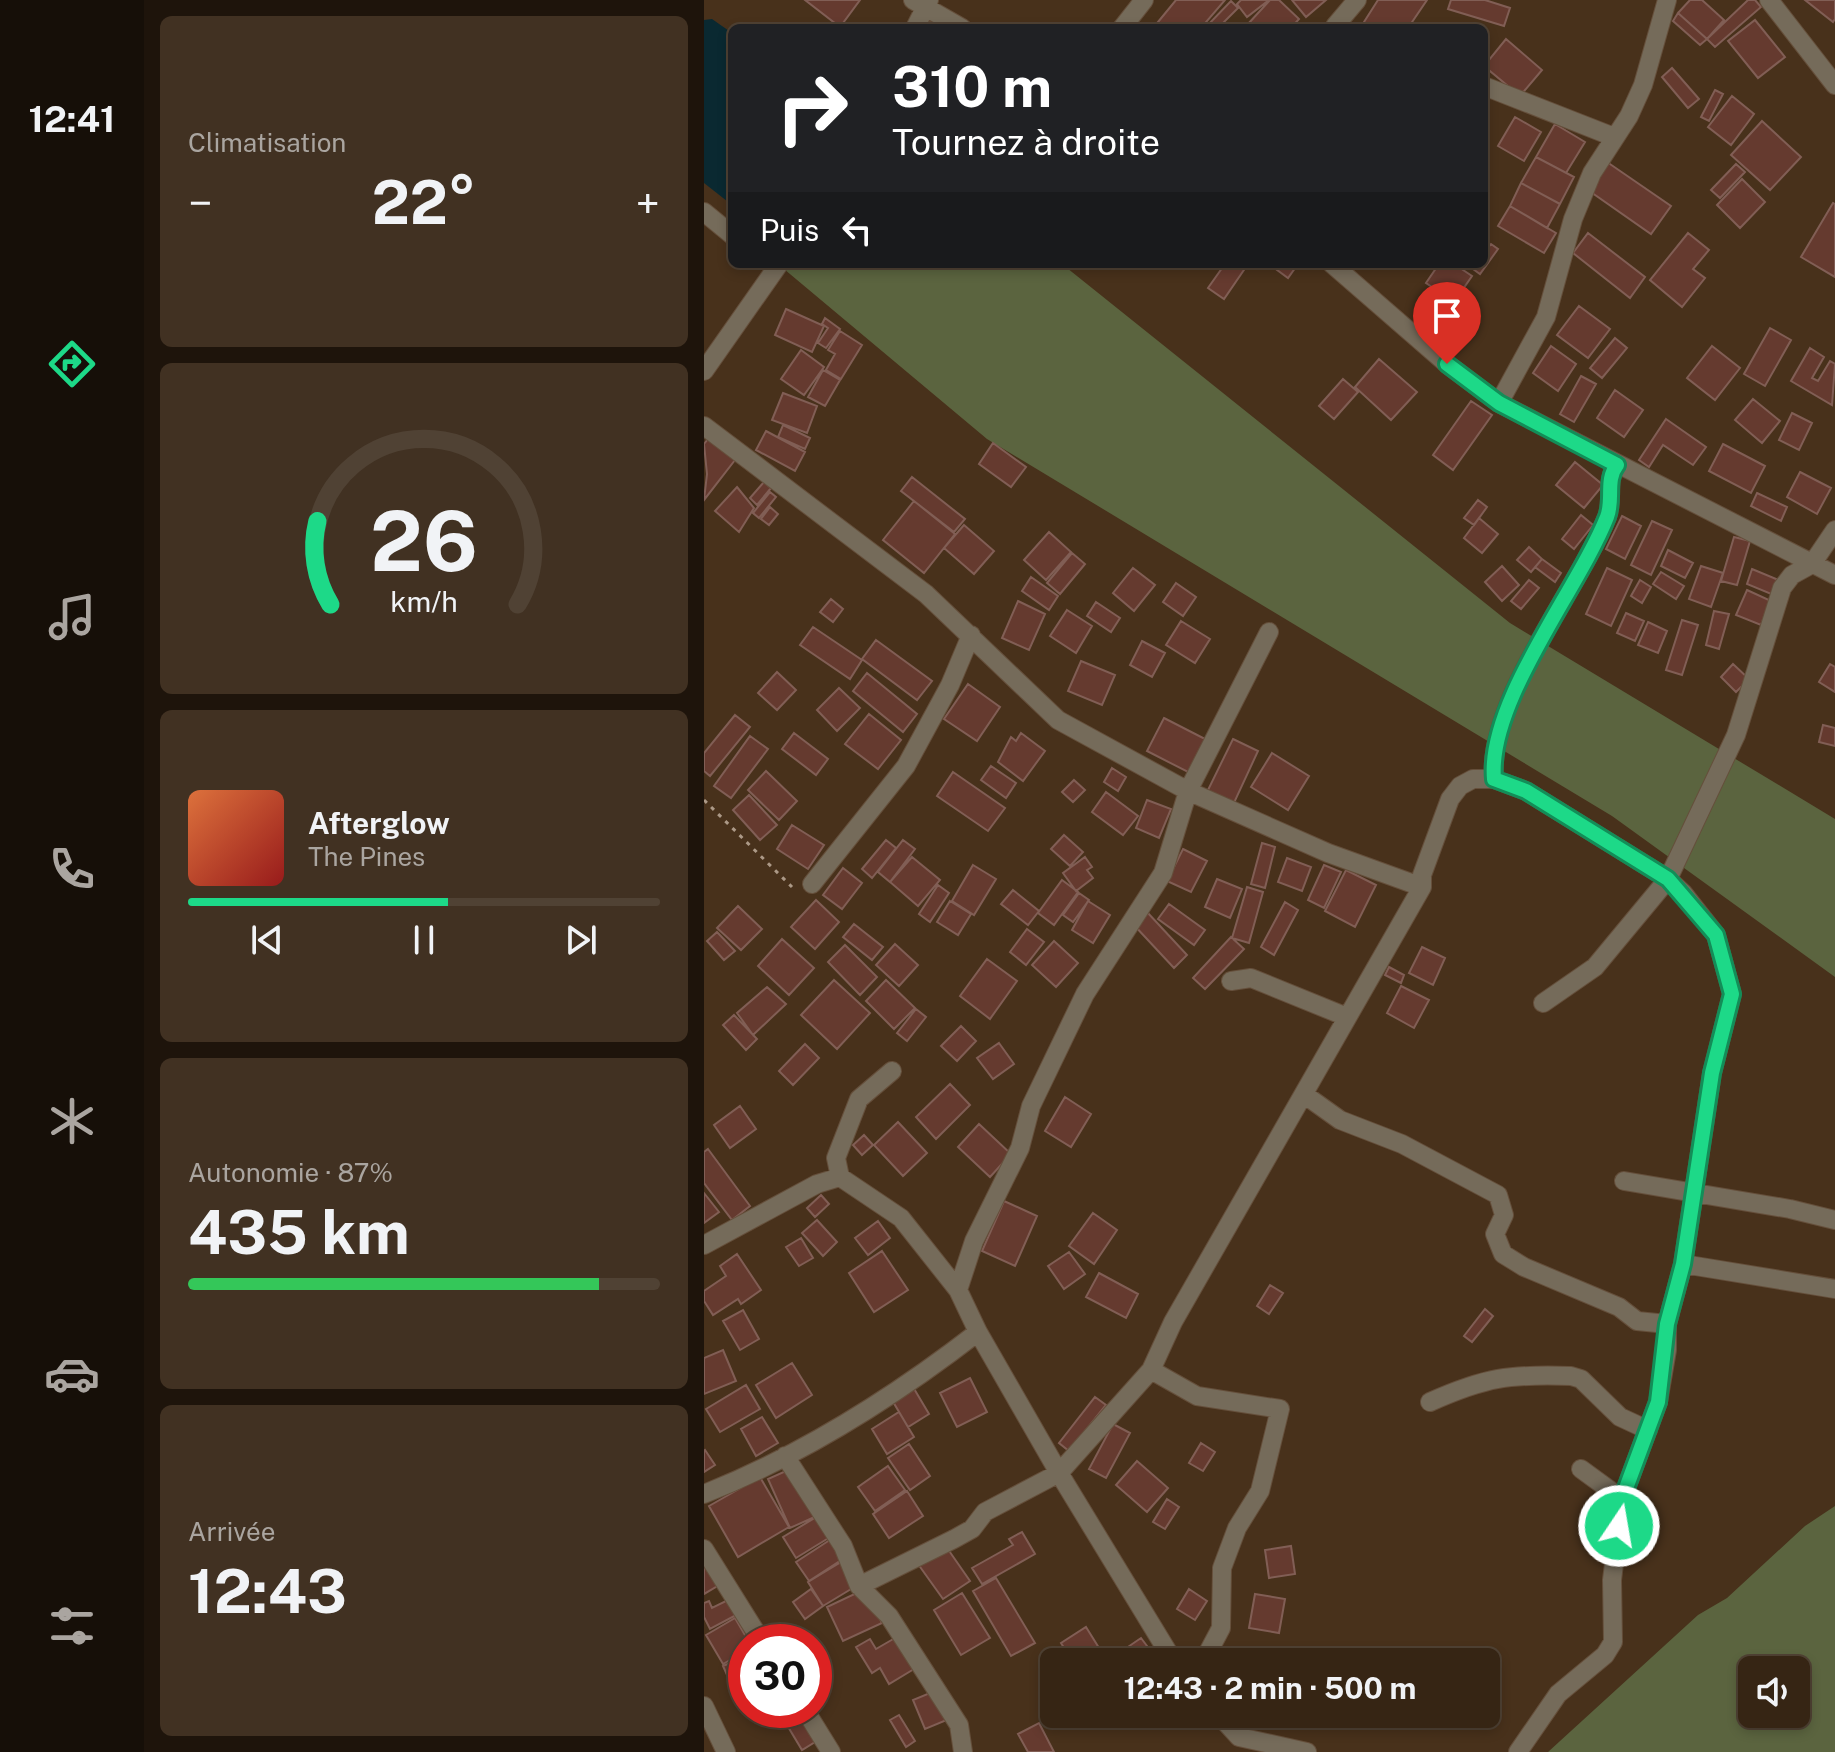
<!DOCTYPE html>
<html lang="fr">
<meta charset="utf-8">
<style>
:root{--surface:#362514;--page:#413122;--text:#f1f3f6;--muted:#aaa5a0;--line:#504234;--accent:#1dd988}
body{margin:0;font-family:"Public Sans",sans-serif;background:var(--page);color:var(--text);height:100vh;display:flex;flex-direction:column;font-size:30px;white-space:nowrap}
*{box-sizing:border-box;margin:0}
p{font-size:26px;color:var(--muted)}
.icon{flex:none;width:44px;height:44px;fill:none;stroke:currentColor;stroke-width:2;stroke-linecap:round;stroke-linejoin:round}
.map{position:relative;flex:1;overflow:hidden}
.side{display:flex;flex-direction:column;gap:16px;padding:16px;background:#1e140b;width:560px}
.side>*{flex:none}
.banner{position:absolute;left:24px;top:24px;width:760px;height:244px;border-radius:12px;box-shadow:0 4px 12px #0003,0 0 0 2px var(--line);background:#202124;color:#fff;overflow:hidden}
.tools{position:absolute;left:1034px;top:1656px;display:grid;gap:16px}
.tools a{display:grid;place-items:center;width:72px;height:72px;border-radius:12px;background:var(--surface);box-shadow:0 4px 12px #0003,0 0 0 2px var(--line);font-size:40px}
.speed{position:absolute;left:24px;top:1624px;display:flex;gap:16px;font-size:40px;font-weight:700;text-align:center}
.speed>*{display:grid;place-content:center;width:104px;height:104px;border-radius:50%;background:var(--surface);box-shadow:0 4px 12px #0003,0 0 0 2px var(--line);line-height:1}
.speed .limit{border:12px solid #d22;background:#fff;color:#111}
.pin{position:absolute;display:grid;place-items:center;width:68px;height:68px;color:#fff;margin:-82px -34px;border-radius:50% 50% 50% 0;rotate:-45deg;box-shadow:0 0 8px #0007}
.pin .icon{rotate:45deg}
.me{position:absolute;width:88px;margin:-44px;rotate:12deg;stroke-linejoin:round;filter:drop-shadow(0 0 6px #0008)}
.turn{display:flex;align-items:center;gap:28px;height:168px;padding:0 32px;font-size:36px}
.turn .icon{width:104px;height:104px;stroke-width:2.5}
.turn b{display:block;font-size:56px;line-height:68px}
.then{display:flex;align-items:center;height:76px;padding:0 32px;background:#0003;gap:16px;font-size:30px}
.big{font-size:60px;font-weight:700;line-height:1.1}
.side .card{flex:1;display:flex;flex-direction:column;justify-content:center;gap:12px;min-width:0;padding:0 28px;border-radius:12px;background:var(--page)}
.side .dial{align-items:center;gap:0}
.dial svg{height:208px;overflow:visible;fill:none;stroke:var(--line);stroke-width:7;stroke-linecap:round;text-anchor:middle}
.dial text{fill:var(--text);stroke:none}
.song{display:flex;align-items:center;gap:24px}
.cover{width:96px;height:96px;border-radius:12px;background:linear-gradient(135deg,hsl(20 70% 55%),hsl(0 70% 35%))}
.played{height:8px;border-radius:4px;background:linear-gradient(90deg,var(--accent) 55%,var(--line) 55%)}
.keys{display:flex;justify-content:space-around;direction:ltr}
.heat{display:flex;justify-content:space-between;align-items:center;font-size:44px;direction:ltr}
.charge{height:12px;border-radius:6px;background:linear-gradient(90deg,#34c759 87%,var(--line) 0)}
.trip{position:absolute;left:336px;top:1648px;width:460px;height:80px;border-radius:12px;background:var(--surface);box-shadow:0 4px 12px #0003,0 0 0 2px var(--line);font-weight:700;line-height:80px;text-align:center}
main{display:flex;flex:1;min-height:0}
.menu{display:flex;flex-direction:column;width:144px;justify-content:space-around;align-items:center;background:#160f08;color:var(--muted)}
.menu .icon{width:56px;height:56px}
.menu .on{color:var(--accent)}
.menu b{font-size:36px;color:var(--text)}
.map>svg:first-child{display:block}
.green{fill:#5b643f;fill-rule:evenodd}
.water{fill:#0a2931}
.building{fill:#653a2f;stroke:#815e55;stroke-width:2}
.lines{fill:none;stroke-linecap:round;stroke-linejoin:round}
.minor-casing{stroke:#654f3b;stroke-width:20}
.path{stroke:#ac9987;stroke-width:3;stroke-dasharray:4 6;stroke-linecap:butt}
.minor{stroke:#756b5a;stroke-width:18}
.route-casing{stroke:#138d58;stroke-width:20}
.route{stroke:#1dd988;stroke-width:14}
</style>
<main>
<nav class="menu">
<b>12:41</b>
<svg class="icon on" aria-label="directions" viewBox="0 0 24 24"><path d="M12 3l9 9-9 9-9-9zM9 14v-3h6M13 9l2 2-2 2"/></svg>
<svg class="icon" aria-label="music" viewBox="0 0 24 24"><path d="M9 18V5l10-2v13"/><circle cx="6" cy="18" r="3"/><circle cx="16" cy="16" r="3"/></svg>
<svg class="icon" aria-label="phone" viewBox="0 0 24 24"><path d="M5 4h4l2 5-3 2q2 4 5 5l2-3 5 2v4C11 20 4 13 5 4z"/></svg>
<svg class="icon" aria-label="climate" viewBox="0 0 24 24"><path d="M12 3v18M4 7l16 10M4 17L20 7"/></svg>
<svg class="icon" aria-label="car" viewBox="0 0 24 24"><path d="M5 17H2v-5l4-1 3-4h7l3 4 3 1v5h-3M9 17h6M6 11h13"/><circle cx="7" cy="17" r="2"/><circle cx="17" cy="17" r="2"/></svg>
<svg class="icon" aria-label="filters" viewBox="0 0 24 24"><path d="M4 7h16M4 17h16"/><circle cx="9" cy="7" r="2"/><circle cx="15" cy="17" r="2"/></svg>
</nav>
<section class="side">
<div class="card"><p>Climatisation</p>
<div class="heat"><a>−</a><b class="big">22°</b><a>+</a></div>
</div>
<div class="card dial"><svg viewBox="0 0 100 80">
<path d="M14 69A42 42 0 1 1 86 69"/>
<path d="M14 69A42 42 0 0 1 9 37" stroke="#1dd988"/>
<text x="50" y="56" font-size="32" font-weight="700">26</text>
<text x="50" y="72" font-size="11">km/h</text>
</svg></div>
<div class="card">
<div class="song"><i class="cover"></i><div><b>Afterglow</b><p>The Pines</p></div></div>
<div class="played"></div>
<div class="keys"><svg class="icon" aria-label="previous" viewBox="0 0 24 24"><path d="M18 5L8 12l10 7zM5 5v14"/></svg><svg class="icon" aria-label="pause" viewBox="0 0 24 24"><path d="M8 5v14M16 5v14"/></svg><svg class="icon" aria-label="next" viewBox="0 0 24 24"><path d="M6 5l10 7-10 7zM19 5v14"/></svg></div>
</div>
<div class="card"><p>Autonomie · 87%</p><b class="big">435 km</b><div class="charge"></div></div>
<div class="card"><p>Arrivée</p><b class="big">12:43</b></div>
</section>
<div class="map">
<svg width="1131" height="1752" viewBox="0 0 1131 1752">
<rect width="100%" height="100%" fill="#48311b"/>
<path class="green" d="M74,264h284l448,359 325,196v158l-223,-161 -625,-377z
M1131,1506v246h-287l150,-137 29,-17 78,-72zM1048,1670h44v44h-44z"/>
<path class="water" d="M8,19l20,14v172l-28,-22v-163z"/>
<path class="building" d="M101,0h55l-20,27z
M472,0h49l-24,28h-36l-7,-6z
M537,0h28l-22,17 -10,-13z
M566,0h9l20,19 -8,9h-38l-5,-4z
M588,0h34l-20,17z
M674,0h49l-19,28h-36l-8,-6z
M747,0h34l25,8 -6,18 -56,-17z
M986,0h12l22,20 -17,19 -29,-26z
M1044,0h7l6,7 -46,40 -8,-8z
M1101,0h30v19l-2,3z
M527,1l7,7 -20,20h-13z
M974,13l29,26 -7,6 -27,-24z
M1051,20l30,37 -27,21 -30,-37z
M802,39l36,31 -22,26 -36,-30z
M968,68l27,31 -11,9 -26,-31z
M1011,90l8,4 -14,27 -8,-4z
M1028,96l22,18 -23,31 -23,-18z
M811,117l26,15 -17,29 -26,-15z
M1058,121l39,36 -31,33 -39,-35z
M851,124l30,18 -19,31 -30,-16z
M832,157l38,20 -14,27 -39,-21z
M903,162l64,44 -20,28 -63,-44z
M1032,164l9,8 -25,26 -9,-8z
M1038,179l23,23 -25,26 -23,-23z
M817,183l39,21 -13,24 -37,-22z
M1129,203l2,1v73l-34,-20z
M806,206l46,27 -12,20 -46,-27z
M884,233l57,44 -15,21 -57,-45z
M984,233l21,17 -16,19 12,9 -23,29 -32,-27z
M787,244l7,5 -18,25 -7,-5 3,-5h8v-11z
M521,264h23l-24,35 -16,-11z
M565,264h29l-10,14z
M735,264h15l18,12 -18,26 -28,-19z
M875,306l31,23 -22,29 -31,-23z
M82,309l38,17 -12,26 -37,-17z
M121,318l15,11 -14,19 -8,-5 10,-15 -6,-4z
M1066,328l21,12 -26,46 -21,-12z
M136,331l22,14 -21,34 -15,-9 9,-16 -7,-4z
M911,338l12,10 -25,30 -12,-10z
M847,346l25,18 -18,27 -25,-18z
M1008,346l28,22 -25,32 -28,-22z
M1106,348l14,9 -12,21 6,3 12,-20 5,3 -3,41 -41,-24z
M97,350l23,17 -20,28 -23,-16z
M675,359l38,33 -26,28 -36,-33z
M119,370l17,10 -15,26 -17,-9z
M877,376l15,8 -22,38 -14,-8z
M639,379l15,13 -24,27 -15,-13z
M911,390l28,20 -19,27 -27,-19z
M79,393l34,13 -10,27 -35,-13z
M1049,399l27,22 -18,22 -27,-23z
M767,401l21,14 -39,55 -20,-15z
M1088,413l20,10 -13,27 -20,-10z
M962,419l40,28 -13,18 -30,-20 -14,22 -10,-7z
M79,425l27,13 -5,11 -27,-12z
M62,431l39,21 -10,19 -39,-21z
M4,439l27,21 -31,40 3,-26 -3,-30z
M289,443l33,24 -15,20 -32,-23z
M1019,444l42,22 -14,27 -42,-22z
M871,462l28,23 -19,23 -28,-23z
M1096,472l31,16 -14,26 -30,-17z
M208,477l53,42 -11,13 -53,-41z
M60,482l7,6 -14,17 -7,-7z
M33,487l17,21 -15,24 -24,-21z
M66,492l6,5 -17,21 -6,-5z
M1053,493l30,14 -6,14 -30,-15z
M774,500l9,7 -13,18 -10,-7z
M210,501l41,33 -31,39 -41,-33z
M66,507l8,7 -9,11 -8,-6z
M877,515l12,10 -19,24 -12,-10z
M918,516l19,10 -16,33 -19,-10z
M775,518l19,16 -16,19 -18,-15z
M948,521l20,9 -21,45 -20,-10z
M260,525l30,26 -20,23 -30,-26z
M345,532l22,20 -25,28 -22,-20z
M1030,537l16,4 -13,44 -16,-4z
M825,547l13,12 -11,13 -14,-12z
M964,550l25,13 -8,15 -24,-12z
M368,553l13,11 -25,30 -13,-11z
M838,559l19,14 -6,9 -20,-15z
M798,566l17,19 -17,16 -17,-19z
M997,566l22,7 -12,34 -22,-8z
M429,568l22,17 -21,26 -21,-18z
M903,568l25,12 -21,46 -25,-12z
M1048,569l29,12 -5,15 -29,-12z
M957,572l23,14 -8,13 -23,-15z
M327,577l27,19 -9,14 -27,-19z
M825,580l10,8 -18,21 -10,-8z
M936,580l11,7 -9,16 -11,-7z
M472,583l20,14 -13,19 -20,-14z
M1043,590l24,11 -10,24 -25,-10z
M127,599l12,10 -10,13 -13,-10z
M314,601l27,13 -16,36 -27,-12z
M392,602l24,16 -9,14 -24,-16z
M363,610l25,16 -16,27 -26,-17z
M1010,611l15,3 -10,35 -13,-4z
M922,613l18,8 -9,20 -18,-8z
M978,620l16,5 -16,50 -16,-5z
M477,621l29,18 -15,24 -29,-18z
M944,622l19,9 -9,22 -20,-8z
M109,627l49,33 -12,19 -50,-34z
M172,640l56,41 -15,19 -55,-41z
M438,641l23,12 -13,24 -22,-12z
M377,661l34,14 -13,30 -34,-14z
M1029,664l16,15 -13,13 -15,-15z
M1126,664l5,3v25l-16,-10z
M73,672l19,18 -19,20 -19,-17z
M163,673l50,41 -14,18 -50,-41z
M264,684l32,23 -23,34 -33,-22z
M135,688l21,20 -23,23 -20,-21z
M165,714l32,26 -23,29 -33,-25z
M31,715l15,12 -40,49 -6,-5v-18z
M460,718l43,22 -17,33 -43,-22z
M1119,725l12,3v18l-16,-4z
M90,733l34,26 -12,16 -34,-26z
M317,733l24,18 -22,30 -25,-19 13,-25 5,4z
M46,736l18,13 -37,49 -17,-12z
M529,739l25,12 -25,54 -26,-13z
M568,753l37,23 -21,34 -37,-23z
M287,766l25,17 -10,15 -25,-18z
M408,768l14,9 -8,14 -14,-9z
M62,771l31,30 -18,19 -31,-30z
M249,772l52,36 -17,23 -51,-35z
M370,780l11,10 -12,12 -11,-10z
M402,792l32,24 -15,19 -31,-23z
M45,795l28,30 -17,15 -27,-30z
M443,800l24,9 -12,29 -23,-10z
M88,825l32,20 -16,24 -31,-20z
M360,835l19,17 -13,14 -19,-17z
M182,840l10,8 -24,30 -10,-9z
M199,840l12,9 -25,33 -12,-10z
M558,843l13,4 -10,41 -14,-4z
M479,849l24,12 -16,31 -24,-11z
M208,857l28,23 -22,26 -28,-24z
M381,857l7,10 -5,3 6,8 -17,13 -13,-18z
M583,858l24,9 -9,24 -24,-9z
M269,865l23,14 -22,36 -22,-14z
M620,865l17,7 -17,36 -16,-8z
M139,868l19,15 -20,26 -19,-14z
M642,870l30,15 -21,42 -30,-16z
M513,879l25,10 -12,29 -25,-11z
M358,880l16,12 -24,33 -16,-12z
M234,885l11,8 -19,29 -11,-8z
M543,887l16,5 -14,51 -17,-5z
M309,890l26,21 -11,14 -27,-21z
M375,893l10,7 -16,22 -10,-7z
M112,900l23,22 -24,27 -24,-22z
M246,901l21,13 -13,21 -21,-13z
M384,901l22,14 -17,28 -21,-13z
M581,902l13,8 -24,45 -13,-8z
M465,904l36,26 -11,15 -36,-26z
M34,906l24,23 -21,21 -24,-22z
M443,912l40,43 -13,13 -41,-44z
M150,924l29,23 -11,13 -29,-23z
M323,929l17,13 -18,23 -16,-13z
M13,932l18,19 -11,9 -17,-19z
M527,937l13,12 -39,40 -12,-11z
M78,939l32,29 -25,27 -31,-29z
M350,941l24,22 -22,24 -24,-22z
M191,944l23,21 -19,21 -23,-21z
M141,945l32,32 -17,18 -32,-33z
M718,947l23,11 -12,27 -24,-12z
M283,959l30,22 -27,38 -30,-23z
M685,967l15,8 -3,8 -16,-8z
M130,980l36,33 -33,36 -36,-34z
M182,980l29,28 -21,21 -28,-28z
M697,986l28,14 -15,28 -27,-15z
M63,987l19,17 -33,31 -16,-22z
M212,1009l10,8 -19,24 -10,-8z
M30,1015l23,24 -11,11 -23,-25z
M257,1026l15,15 -19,20 -16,-15z
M295,1043l15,21 -21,15 -16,-21z
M101,1044l14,14 -26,27 -14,-14z
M246,1084l20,21 -34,34 -20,-22z
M361,1097l26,17 -20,33 -26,-16z
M36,1106l16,23 -26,19 -16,-23z
M194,1122l29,31 -24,23 -29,-31z
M275,1124l32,30 -21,23 -32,-30z
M160,1135l9,10 -11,10 -9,-10z
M4,1149l42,57 -18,14 -28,-37v-31z
M0,1193l15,19 -15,11z
M117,1195l8,9 -14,13 -8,-9z
M300,1201l33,15 -22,50 -33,-15z
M389,1213l24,17 -23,34 -25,-18z
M113,1220l20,22 -14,14 -21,-23z
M174,1221l12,17 -22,17 -13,-17z
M97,1238l12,20 -14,8 -13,-19z
M178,1251l26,39 -34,22 -25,-39z
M365,1252l16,22 -21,15 -16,-23z
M33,1254l24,36 -20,14 -3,-5 -25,16 -9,-14v-10l22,-15 -6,-10z
M395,1273l39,21 -12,24 -40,-21z
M566,1285l13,8 -14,21 -12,-8z
M781,1309l8,7 -21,26 -8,-6z
M39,1310l16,29 -19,11 -17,-29z
M19,1350l13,31 -32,13v-36z
M88,1363l20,32 -36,23 -20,-33z
M266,1378l17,34 -30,15 -17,-34z
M42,1385l14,24 -40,23 -14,-23z
M209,1387l16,27 -21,13 -16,-27z
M391,1397l11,8 -37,46 -10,-8z
M195,1412l15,25 -27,17 -15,-25z
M58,1417l16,26 -22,13 -15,-27z
M409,1424l17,9 -24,45 -17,-9z
M497,1443l14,9 -12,19 -14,-8z
M205,1444l21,32 -20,14 -22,-32z
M1,1450l10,15 -11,7v-21z
M433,1461l31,27 -21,24 -31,-27z
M93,1466l22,49 -29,13 -22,-49z
M184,1466l17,24 -30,21 -17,-24z
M56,1477l29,50 -51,30 -29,-51z
M203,1491l16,25 -34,22 -16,-24z
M463,1499l12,8 -14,22 -12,-7z
M124,1510l12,21 -44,27 -13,-21z
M318,1532l13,22 -53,30 -10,-16 41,-23 -4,-6z
M135,1534l13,19 -43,28 -13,-19z
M241,1545l25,36 -27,18 -25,-35z
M587,1546l4,28 -26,4 -4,-28z
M147,1556l15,24 -43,26 -15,-24z
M6,1565l11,19 -17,10v-26z
M292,1578l39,65 -24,13 -38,-65z
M107,1589l12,17 -18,13 -12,-17z
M161,1589l17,34 -39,18 -16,-34z
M485,1589l18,12 -12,19 -18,-11z
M258,1593l28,45 -29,17 -27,-45z
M551,1594l30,5 -6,34 -30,-5z
M28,1598l8,15 -30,16 -6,-12v-14l5,-2 3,7z
M31,1618l14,24h-3v9l-23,13 -17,-29z
M382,1627l18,29 -10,6h-21l-12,-19z
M191,1638l19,31 -25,15 -9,-16 -8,5 -16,-26 14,-8 6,10z
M437,1638l9,12 -18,12h-26z
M42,1656v34l-10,5 -13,-29z
M238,1688l12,29 -29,12 -12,-29z
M110,1710l14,24 -26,16 -15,-25z
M195,1715l16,26 -9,6 -16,-27z
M335,1723l15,29h-26l-10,-18z"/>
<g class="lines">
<g class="minor-casing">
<path id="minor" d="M209,0l49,28
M1065,0l66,85
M631,26l22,-26
M211,28l14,-28
M418,28l22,-28
M780,86l130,51
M0,212l28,23
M628,264l115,100 52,39 336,172
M0,371l75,-107
M795,403l47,-86 27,-98 19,-46 37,-57 14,-31 24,-85
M0,426l222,168 132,126 130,71 140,62 94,34
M790,779c-7,-79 84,-189 113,-262 7,-18 -2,-36 10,-52
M108,884l94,-118 44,-81 21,-50
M527,981l20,-3 96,39
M839,1003l52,-36 73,-88 68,-144 46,-147 10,-13 20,-11 23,-34
M601,1095l35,25 62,24 96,51 6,20 -9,19 8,20 21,13 95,40 18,14 30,3
M136,1177l-4,-19 23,-59 33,-28
M920,1181l166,28 45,11
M0,1245l113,-61 23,-7 61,41 57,72 20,42 81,141 115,189
M979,1264l152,25
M254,1290l16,-49 46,-93 11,-42 54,-112 78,-121 25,-82 81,-159
M447,1370l46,26 83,13 -20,82 -23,37 -15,40 -1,60 -18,34
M726,1402c56,-25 79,-28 141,-26l10,3 39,38 28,13
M81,1456l58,90 16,40 30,30 70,109 4,27
M877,1469l41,30
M0,1494c98,-39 190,-97 274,-162
M0,1549l58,93
M155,1586l95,-47 18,-10 13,-17 74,-39 92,-103 22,-48 249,-435v-12l28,-76 10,-13 13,-7h21l32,12 142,88 15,14 33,42 16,59 -20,79 -29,191 -16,60v26l-9,52 -36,97 -10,81 1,62 -8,13 -47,39 -40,58
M0,1706l22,46
M101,1710l26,42
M514,1714l21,23 68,15"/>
</g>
<path class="path" d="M0,800l88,87"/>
<use href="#minor" class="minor"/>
</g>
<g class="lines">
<g class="route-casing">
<path id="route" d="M743,364l52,39 118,62c-12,15 -3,34 -10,52 -29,73 -120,185 -113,262l32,12 142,88 48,56 16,59 -20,79 -29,191 -16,60 -9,78 -36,97 -3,27"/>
</g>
<use href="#route" class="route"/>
</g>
</svg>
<div class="tools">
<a><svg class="icon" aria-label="sound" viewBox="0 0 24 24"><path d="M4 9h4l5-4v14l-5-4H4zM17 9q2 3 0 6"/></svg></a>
</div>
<div class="speed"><div class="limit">30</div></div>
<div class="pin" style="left:743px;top:364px;background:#d93025"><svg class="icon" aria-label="arrive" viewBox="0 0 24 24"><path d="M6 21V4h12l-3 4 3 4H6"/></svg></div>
<svg class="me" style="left:915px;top:1526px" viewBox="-20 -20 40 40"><circle r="17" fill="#1dd988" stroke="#fff" stroke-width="3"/><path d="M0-11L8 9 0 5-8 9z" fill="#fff"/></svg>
<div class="trip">12:43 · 2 min · 500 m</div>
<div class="banner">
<div class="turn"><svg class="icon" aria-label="right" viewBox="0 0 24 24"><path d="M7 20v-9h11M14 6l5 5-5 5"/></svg><div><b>310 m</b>Tournez à droite</div></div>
<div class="then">Puis<svg class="icon" aria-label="left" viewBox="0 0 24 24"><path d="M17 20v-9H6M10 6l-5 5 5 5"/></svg></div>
</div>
</div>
</main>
